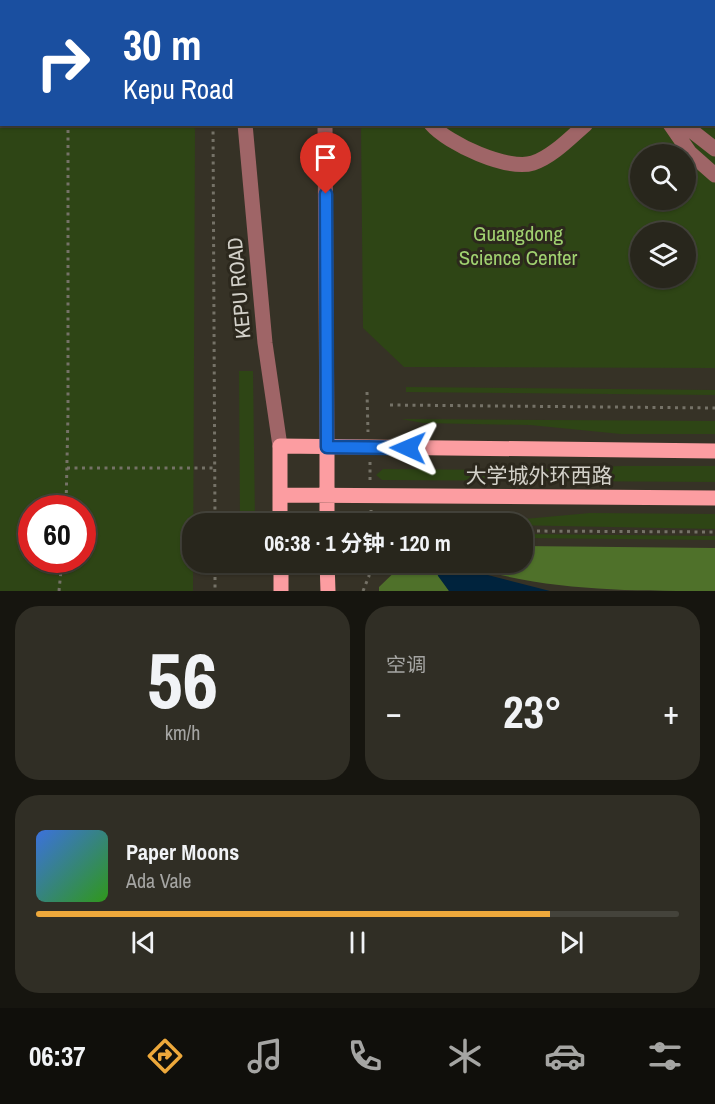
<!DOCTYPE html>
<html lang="zh">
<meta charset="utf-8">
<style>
:root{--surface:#28261c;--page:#302e25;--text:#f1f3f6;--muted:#a5a5a3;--line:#44433b;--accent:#eda83b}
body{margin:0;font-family:"Archivo Narrow","Noto Sans SC",sans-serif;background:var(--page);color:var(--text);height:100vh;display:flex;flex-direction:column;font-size:22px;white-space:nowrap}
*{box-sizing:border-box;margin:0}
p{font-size:20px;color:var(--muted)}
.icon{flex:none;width:33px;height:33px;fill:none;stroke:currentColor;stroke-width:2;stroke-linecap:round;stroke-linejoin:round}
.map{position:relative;height:591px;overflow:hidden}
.sheet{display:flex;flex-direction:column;gap:15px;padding:15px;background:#16150f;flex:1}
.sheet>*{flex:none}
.top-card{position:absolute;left:0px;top:0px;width:716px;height:126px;box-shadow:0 2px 4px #0004,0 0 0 2px var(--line);background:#1a4fa0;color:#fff;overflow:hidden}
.controls{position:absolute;left:630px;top:144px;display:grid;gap:12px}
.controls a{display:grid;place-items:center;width:66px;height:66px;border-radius:50%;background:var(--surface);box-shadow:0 2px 4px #0004,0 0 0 2px var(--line);font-size:30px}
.speed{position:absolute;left:18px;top:495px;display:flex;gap:12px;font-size:30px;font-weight:700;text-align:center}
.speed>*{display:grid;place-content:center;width:78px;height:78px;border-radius:50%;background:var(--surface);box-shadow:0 2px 4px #0004,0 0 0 2px var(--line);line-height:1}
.speed .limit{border:9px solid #d22;background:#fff;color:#111}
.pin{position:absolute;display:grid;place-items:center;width:51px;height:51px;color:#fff;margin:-62px -26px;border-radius:50% 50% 50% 0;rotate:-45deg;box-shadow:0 0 6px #0007}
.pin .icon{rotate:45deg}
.me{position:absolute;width:66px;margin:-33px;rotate:271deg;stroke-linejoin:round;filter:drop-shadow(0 0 4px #0008)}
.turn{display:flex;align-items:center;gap:21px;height:126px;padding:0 24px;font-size:27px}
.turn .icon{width:78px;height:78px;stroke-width:2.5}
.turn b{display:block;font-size:42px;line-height:51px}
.big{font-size:45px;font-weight:700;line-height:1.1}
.sheet .tile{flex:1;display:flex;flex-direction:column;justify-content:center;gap:9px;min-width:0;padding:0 21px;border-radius:24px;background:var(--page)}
.sheet .dial{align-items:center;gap:0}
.dial b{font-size:78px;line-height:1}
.song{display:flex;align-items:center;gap:18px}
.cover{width:72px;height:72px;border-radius:9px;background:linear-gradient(135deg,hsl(220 70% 55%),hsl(110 70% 35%))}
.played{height:6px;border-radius:3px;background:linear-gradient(90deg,var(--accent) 80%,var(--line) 80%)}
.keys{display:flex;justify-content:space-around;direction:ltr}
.heat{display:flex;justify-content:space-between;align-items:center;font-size:33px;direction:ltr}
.sheet .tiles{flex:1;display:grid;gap:15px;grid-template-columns:1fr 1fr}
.tile:last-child{grid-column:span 2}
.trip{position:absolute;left:182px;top:513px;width:351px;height:60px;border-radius:24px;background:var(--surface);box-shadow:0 2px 4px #0004,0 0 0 2px var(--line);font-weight:700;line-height:60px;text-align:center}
.tab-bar{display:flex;height:96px;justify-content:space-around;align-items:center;background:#100f0b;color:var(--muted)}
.tab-bar .icon{width:42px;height:42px}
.tab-bar .selected{color:var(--accent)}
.tab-bar b{font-size:27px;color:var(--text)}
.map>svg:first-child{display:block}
.green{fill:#2e4515;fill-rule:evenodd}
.forest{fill:#4f712a}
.water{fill:#00233d}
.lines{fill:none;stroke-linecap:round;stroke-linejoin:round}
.path{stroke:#757267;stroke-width:3;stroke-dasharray:3 4.5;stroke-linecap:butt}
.minor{stroke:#9f6567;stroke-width:15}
.major{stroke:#fc9da1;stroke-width:15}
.route-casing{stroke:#114b97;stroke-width:15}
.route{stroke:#1a73e8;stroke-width:10}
.labels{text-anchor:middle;stroke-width:6;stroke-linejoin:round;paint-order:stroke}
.park-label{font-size:21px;fill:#a0d170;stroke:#2c281d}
.street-label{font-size:21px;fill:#d3d1c9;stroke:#2c281d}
</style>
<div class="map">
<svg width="715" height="591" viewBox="0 0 715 591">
<rect width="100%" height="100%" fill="#363226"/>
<path class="green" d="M0,0h195l-193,2v122l193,1 -2,466h-193zM82,508v52h-50v-52z
M361,0h354v368l-311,-1 -41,-39 -2,-203 353,-1v-122zM640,154h46v46h-46zM640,232h46v46h-46z
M239,371h14l2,152h-15z
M406,387l309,3v5l-309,-3z
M401,419l314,2v13h-94l-91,-9 -107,-2z
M622,466h93v16l-333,-2 -6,-5 7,-6 141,1z
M590,513l125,1v15l-320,-6 13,-2h94z
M522,534l193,2v4l-193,-2z"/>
<path class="forest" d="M522,546l193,2v43c-84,0 -178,0 -255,-28l62,-1z
M404,563h31l1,7 13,21h-70v-4z"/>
<path class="water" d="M435,563h25l24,11 66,17h-101l-11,-15z"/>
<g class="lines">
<path class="path" d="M68,0v2
M212,0v2
M213,124l2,400
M367,392l1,40
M390,405l325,3
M370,462v18
M67,468h148
M66,508l2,-95v-289
M371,510l1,14
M522,531l193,1
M215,562v29
M298,572h15
M343,572h26
M255,573h10
M59,591l3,-31
M363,591l6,-15v-14"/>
<path class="minor" d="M241,0v2
M324,0v2
M384,2v-2
M615,2l1,-2
M245,124l20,219 15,103
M325,124l2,323
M431,124c17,20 77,47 102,39 19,-6 38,-26 53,-39
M670,124l20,29 25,22
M683,124l32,25"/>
<path class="major" d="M327,447v77
M280,495l435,3
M280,524v-78l435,5
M281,562v29
M327,562l1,29"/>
</g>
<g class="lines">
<g class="route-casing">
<path id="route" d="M326,194l1,253 81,1"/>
</g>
<use href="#route" class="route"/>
</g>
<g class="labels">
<g class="park-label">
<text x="518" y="241">Guangdong<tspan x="518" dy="24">Science Center</tspan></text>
</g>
<g class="street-label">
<text transform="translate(239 288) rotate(-95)" y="7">KEPU ROAD</text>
<text x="539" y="483">大学城外环西路</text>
</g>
</g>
</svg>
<div class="controls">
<a><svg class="icon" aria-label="search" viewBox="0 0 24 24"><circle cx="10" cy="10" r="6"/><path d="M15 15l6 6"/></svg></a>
<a><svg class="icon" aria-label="layers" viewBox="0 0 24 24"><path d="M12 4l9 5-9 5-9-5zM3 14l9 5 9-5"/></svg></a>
</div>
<div class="speed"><div class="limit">60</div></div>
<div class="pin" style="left:326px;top:194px;background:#d93025"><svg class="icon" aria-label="arrive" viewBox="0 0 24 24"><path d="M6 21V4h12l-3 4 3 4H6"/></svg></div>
<svg class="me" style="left:408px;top:448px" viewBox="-20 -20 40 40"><path d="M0-17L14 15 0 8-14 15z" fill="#1a73e8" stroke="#fff" stroke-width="4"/></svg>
<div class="trip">06:38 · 1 分钟 · 120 m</div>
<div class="top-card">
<div class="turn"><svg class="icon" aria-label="right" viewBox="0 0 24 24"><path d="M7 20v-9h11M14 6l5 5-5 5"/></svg><div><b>30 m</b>Kepu Road</div></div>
</div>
</div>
<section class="sheet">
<div class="tiles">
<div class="tile dial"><b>56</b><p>km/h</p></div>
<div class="tile"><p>空调</p>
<div class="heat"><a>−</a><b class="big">23°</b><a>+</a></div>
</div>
<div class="tile">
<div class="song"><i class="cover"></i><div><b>Paper Moons</b><p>Ada Vale</p></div></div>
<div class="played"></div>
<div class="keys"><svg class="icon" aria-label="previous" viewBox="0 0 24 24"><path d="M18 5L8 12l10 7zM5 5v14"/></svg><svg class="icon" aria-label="pause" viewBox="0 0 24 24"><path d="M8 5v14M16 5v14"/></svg><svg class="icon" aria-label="next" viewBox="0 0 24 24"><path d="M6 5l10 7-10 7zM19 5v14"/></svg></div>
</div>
</div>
</section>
<nav class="tab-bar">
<b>06:37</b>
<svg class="icon selected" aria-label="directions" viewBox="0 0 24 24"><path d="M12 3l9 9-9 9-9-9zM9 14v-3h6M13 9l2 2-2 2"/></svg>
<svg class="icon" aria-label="music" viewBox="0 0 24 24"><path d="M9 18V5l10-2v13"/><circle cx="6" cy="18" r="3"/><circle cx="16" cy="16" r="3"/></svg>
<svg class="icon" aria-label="phone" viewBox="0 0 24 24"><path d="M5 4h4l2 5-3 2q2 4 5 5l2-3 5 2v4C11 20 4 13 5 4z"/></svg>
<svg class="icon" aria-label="climate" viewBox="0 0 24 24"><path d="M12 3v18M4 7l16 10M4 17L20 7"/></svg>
<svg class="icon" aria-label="car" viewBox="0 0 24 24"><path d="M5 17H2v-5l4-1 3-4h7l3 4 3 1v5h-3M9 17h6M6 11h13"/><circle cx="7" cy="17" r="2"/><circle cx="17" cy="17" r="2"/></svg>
<svg class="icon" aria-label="filters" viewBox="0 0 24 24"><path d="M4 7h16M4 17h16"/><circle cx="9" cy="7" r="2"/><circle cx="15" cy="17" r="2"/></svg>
</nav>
